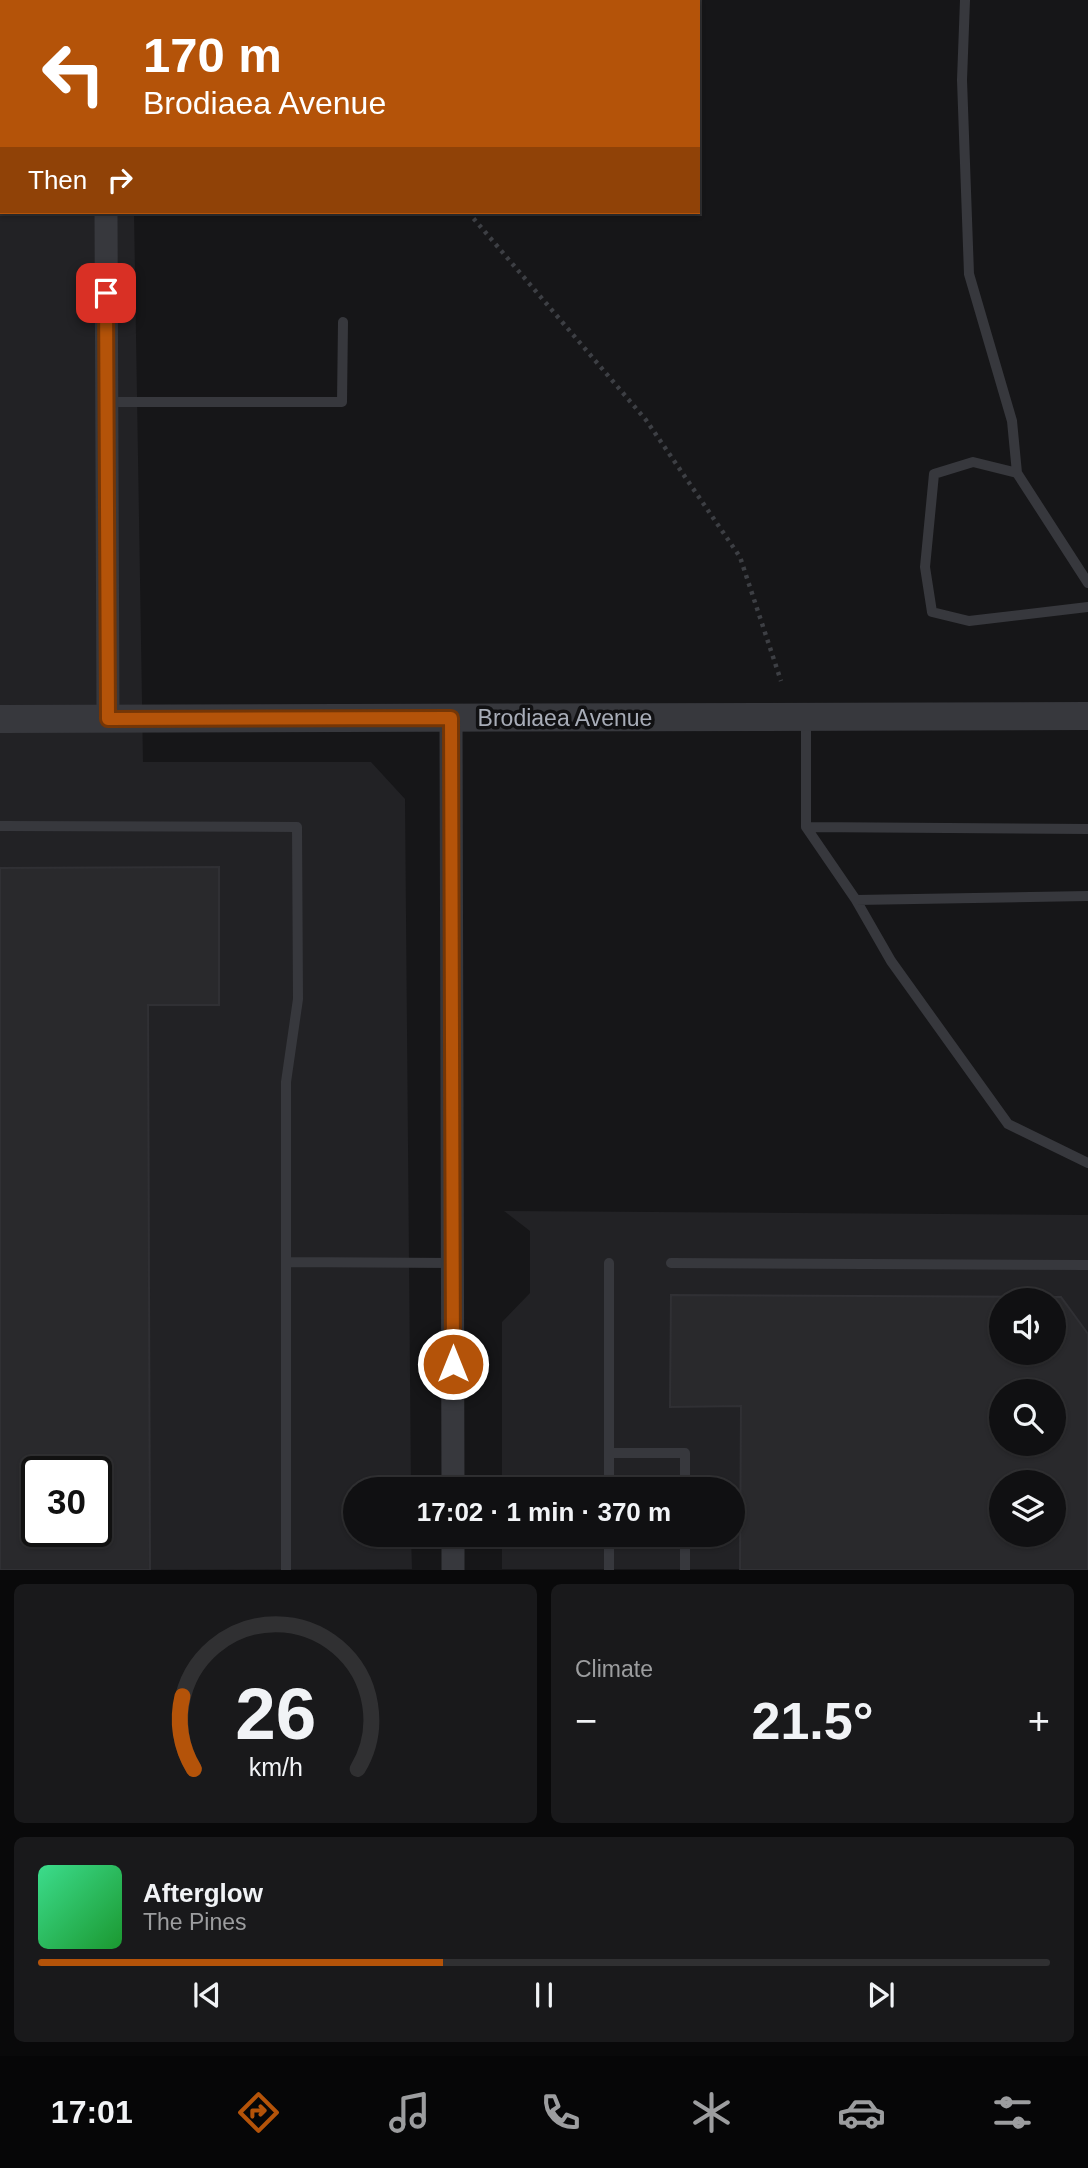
<!DOCTYPE html>
<meta charset="utf-8">
<style>
:root{--surface:#101012;--page:#19191b;--text:#f1f3f6;--muted:#9c9d9f;--line:#303032;--accent:#b45309}
body{margin:0;font-family:Arial,sans-serif;background:var(--page);color:var(--text);height:100vh;display:flex;flex-direction:column;font-size:26px;white-space:nowrap}
*{box-sizing:border-box;margin:0}
p{font-size:23px;color:var(--muted)}
.icon{flex:none;width:38px;height:38px;fill:none;stroke:currentColor;stroke-width:2;stroke-linecap:round;stroke-linejoin:round}
.map{position:relative;height:1570px;overflow:hidden}
.details{display:flex;flex-direction:column;gap:14px;padding:14px;background:#09090a;flex:1}
.details>*{flex:none}
.hud{position:absolute;left:0px;top:0px;width:700px;height:214px;box-shadow:0 2px 5px #0004,0 0 0 2px var(--line);background:#b45309;color:#fff;overflow:hidden}
.fabs{position:absolute;left:989px;top:1288px;display:grid;gap:14px}
.fabs a{display:grid;place-items:center;width:77px;height:77px;border-radius:50%;background:var(--surface);box-shadow:0 2px 5px #0004,0 0 0 2px var(--line);font-size:35px}
.speed{position:absolute;left:21px;top:1456px;display:flex;gap:14px;font-size:35px;font-weight:700;text-align:center}
.speed>*{display:grid;place-content:center;width:91px;height:91px;border-radius:50%;background:var(--surface);box-shadow:0 2px 5px #0004,0 0 0 2px var(--line);line-height:1}
.speed .limit{border:4px solid #111;border-radius:10px;background:#fff;color:#111}
.pin{position:absolute;display:grid;place-items:center;width:60px;height:60px;color:#fff;margin:-30px;border-radius:14px;box-shadow:0 4px 10px #0006}
.me{position:absolute;width:77px;margin:-38px;rotate:0deg;stroke-linejoin:round;filter:drop-shadow(0 0 5px #0008)}
.turn{display:flex;align-items:center;gap:24px;height:147px;padding:0 28px;font-size:32px}
.turn .icon{width:91px;height:91px;stroke-width:2.5}
.turn b{display:block;font-size:49px;line-height:60px}
.then{display:flex;align-items:center;height:66px;padding:0 28px;background:#0003;gap:14px;font-size:26px}
.big{font-size:52px;font-weight:600;line-height:1.1}
.details .tile{flex:1;display:flex;flex-direction:column;justify-content:center;gap:10px;min-width:0;padding:0 24px;border-radius:10px;background:var(--page)}
.details .dial{align-items:center;gap:0}
.dial svg{height:182px;overflow:visible;fill:none;stroke:var(--line);stroke-width:7;stroke-linecap:round;text-anchor:middle}
.dial text{fill:var(--text);stroke:none}
.song{display:flex;align-items:center;gap:21px}
.cover{width:84px;height:84px;border-radius:10px;background:linear-gradient(135deg,hsl(150 70% 55%),hsl(130 70% 35%))}
.played{height:7px;border-radius:4px;background:linear-gradient(90deg,var(--accent) 40%,var(--line) 40%)}
.keys{display:flex;justify-content:space-around;direction:ltr}
.heat{display:flex;justify-content:space-between;align-items:center;font-size:38px;direction:ltr}
.details .tiles{flex:1;display:grid;gap:14px;grid-template-columns:1fr 1fr}
.tile:last-child{grid-column:span 2}
.trip{position:absolute;left:343px;top:1477px;width:402px;height:70px;border-radius:35px;background:var(--surface);box-shadow:0 2px 5px #0004,0 0 0 2px var(--line);font-weight:600;line-height:70px;text-align:center}
.tabs{display:flex;height:112px;justify-content:space-around;align-items:center;background:#060607;color:var(--muted)}
.tabs .icon{width:49px;height:49px}
.tabs .current{color:var(--accent)}
.tabs b{font-size:32px;color:var(--text)}
.map>svg:first-child{display:block}
.built{fill:#222225;fill-rule:evenodd}
.building{fill:#29292c;stroke:#303034;stroke-width:2;fill-rule:evenodd}
.lines{fill:none;stroke-linecap:round;stroke-linejoin:round}
.path{stroke:#3d3f44;stroke-width:4.5;stroke-dasharray:3.5 5;stroke-linecap:butt}
.service{stroke:#37383d;stroke-width:10}
.minor{stroke:#37383d;stroke-width:23}
.tertiary{stroke:#37383d;stroke-width:28}
.route-casing{stroke:#753606;stroke-width:18}
.route{stroke:#b45309;stroke-width:12}
.labels{text-anchor:middle;stroke-width:7;stroke-linejoin:round;paint-order:stroke}
.street-label{font-size:23px;fill:#a8adb8;stroke:#111113}
</style>
<div class="map">
<svg width="1088" height="1570" viewBox="0 0 1088 1570">
<rect width="100%" height="100%" fill="#161618"/>
<path class="built" d="M0,0h131l-129,2v210h132l9,550h228l34,37 6,690h-56v46h56l1,34 -412,1zM37,1472h59v59h-59z
M504,1211l584,4v354h-586v-34h231v-46h-231v-167l28,-29v-62zM1001,1300h53v53h-53zM1001,1391h53v53h-53zM1001,1482h53v53h-53z"/>
<path class="building" d="M219,867v138h-71l2,565h-150v-702zM37,1472h59v59h-59z
M671,1295l390,2 27,37v236h-348l1,-164 -71,1zM1001,1300h53v53h-53zM1001,1391h53v53h-53zM1001,1482h53v53h-53z"/>
<g class="lines">
<path class="path" d="M291,0l1,2
M468,212l178,208 94,137 41,124"/>
<path class="service" d="M376,0l1,2
M965,0l-3,80 7,194 43,147 5,52 71,110
M107,402h235l1,-80
M1017,473l-44,-11 -39,12 -9,93 7,45 37,9 119,-14
M806,718v109l282,2
M0,826l297,1 1,172 -12,83v488
M806,827l50,73 232,-4
M856,900l35,61 117,163 80,39
M287,1262l165,1
M609,1263v226
M671,1263l417,2
M609,1453h76v36
M609,1535v35
M685,1535v35"/>
<path class="minor" d="M110,2v-2
M106,212l2,507
M451,718l2,771
M453,1535v35"/>
<path class="tertiary" d="M0,719l1088,-3"/>
</g>
<g class="lines">
<g class="route-casing">
<path id="route" d="M106,293l2,426 343,-1 2,646"/>
</g>
<use href="#route" class="route"/>
</g>
<g class="labels">
<g class="street-label">
<text x="565" y="726">Brodiaea Avenue</text>
</g>
</g>
</svg>
<div class="fabs">
<a><svg class="icon" aria-label="sound" viewBox="0 0 24 24"><path d="M4 9h4l5-4v14l-5-4H4zM17 9q2 3 0 6"/></svg></a>
<a><svg class="icon" aria-label="search" viewBox="0 0 24 24"><circle cx="10" cy="10" r="6"/><path d="M15 15l6 6"/></svg></a>
<a><svg class="icon" aria-label="layers" viewBox="0 0 24 24"><path d="M12 4l9 5-9 5-9-5zM3 14l9 5 9-5"/></svg></a>
</div>
<div class="speed"><div class="limit">30</div></div>
<div class="pin" style="left:106px;top:293px;background:#d93025"><svg class="icon" aria-label="arrive" viewBox="0 0 24 24"><path d="M6 21V4h12l-3 4 3 4H6"/></svg></div>
<svg class="me" style="left:453px;top:1364px" viewBox="-20 -20 40 40"><circle r="17" fill="#b45309" stroke="#fff" stroke-width="3"/><path d="M0-11L8 9 0 5-8 9z" fill="#fff"/></svg>
<div class="trip">17:02 · 1 min · 370 m</div>
<div class="hud">
<div class="turn"><svg class="icon" aria-label="left" viewBox="0 0 24 24"><path d="M17 20v-9H6M10 6l-5 5 5 5"/></svg><div><b>170 m</b>Brodiaea Avenue</div></div>
<div class="then">Then<svg class="icon" aria-label="right" viewBox="0 0 24 24"><path d="M7 20v-9h11M14 6l5 5-5 5"/></svg></div>
</div>
</div>
<section class="details">
<div class="tiles">
<div class="tile dial"><svg viewBox="0 0 100 80">
<path d="M14 69A42 42 0 1 1 86 69"/>
<path d="M14 69A42 42 0 0 1 9 37" stroke="#b45309"/>
<text x="50" y="56" font-size="32" font-weight="700">26</text>
<text x="50" y="72" font-size="11">km/h</text>
</svg></div>
<div class="tile"><p>Climate</p>
<div class="heat"><a>−</a><b class="big">21.5°</b><a>+</a></div>
</div>
<div class="tile">
<div class="song"><i class="cover"></i><div><b>Afterglow</b><p>The Pines</p></div></div>
<div class="played"></div>
<div class="keys"><svg class="icon" aria-label="previous" viewBox="0 0 24 24"><path d="M18 5L8 12l10 7zM5 5v14"/></svg><svg class="icon" aria-label="pause" viewBox="0 0 24 24"><path d="M8 5v14M16 5v14"/></svg><svg class="icon" aria-label="next" viewBox="0 0 24 24"><path d="M6 5l10 7-10 7zM19 5v14"/></svg></div>
</div>
</div>
</section>
<nav class="tabs">
<b>17:01</b>
<svg class="icon current" aria-label="directions" viewBox="0 0 24 24"><path d="M12 3l9 9-9 9-9-9zM9 14v-3h6M13 9l2 2-2 2"/></svg>
<svg class="icon" aria-label="music" viewBox="0 0 24 24"><path d="M9 18V5l10-2v13"/><circle cx="6" cy="18" r="3"/><circle cx="16" cy="16" r="3"/></svg>
<svg class="icon" aria-label="phone" viewBox="0 0 24 24"><path d="M5 4h4l2 5-3 2q2 4 5 5l2-3 5 2v4C11 20 4 13 5 4z"/></svg>
<svg class="icon" aria-label="climate" viewBox="0 0 24 24"><path d="M12 3v18M4 7l16 10M4 17L20 7"/></svg>
<svg class="icon" aria-label="car" viewBox="0 0 24 24"><path d="M5 17H2v-5l4-1 3-4h7l3 4 3 1v5h-3M9 17h6M6 11h13"/><circle cx="7" cy="17" r="2"/><circle cx="17" cy="17" r="2"/></svg>
<svg class="icon" aria-label="filters" viewBox="0 0 24 24"><path d="M4 7h16M4 17h16"/><circle cx="9" cy="7" r="2"/><circle cx="15" cy="17" r="2"/></svg>
</nav>
